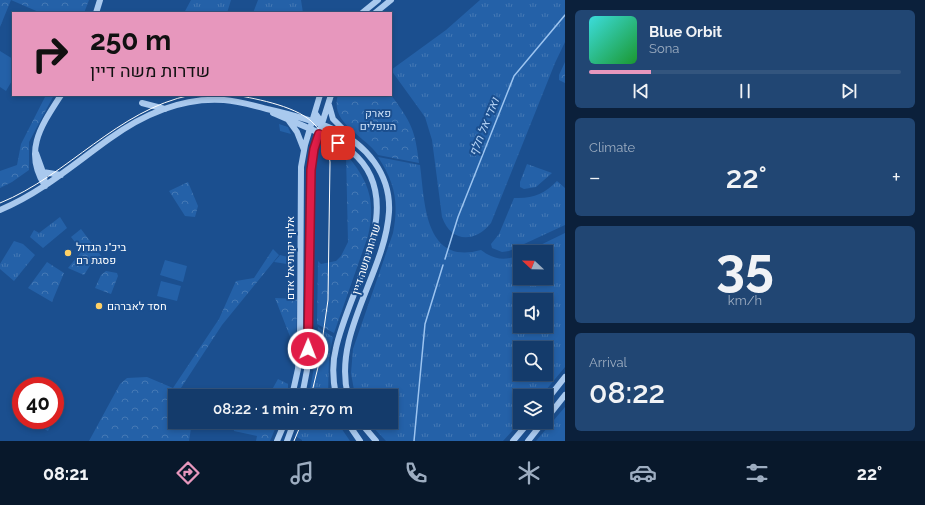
<!DOCTYPE html>
<meta charset="utf-8">
<style>
:root{--surface:#143b6b;--page:#214673;--text:#f1f3f6;--muted:#9dadc1;--line:#33557e;--accent:#e797bd}
body{margin:0;font-family:Raleway,Heebo,sans-serif;background:var(--page);color:var(--text);height:100vh;display:flex;flex-direction:column;font-size:15px;white-space:nowrap}
*{box-sizing:border-box;margin:0}
p{font-size:13px;color:var(--muted)}
.icon{flex:none;width:22px;height:22px;fill:none;stroke:currentColor;stroke-width:2;stroke-linecap:round;stroke-linejoin:round}
.map{position:relative;flex:1;overflow:hidden}
.drawer{display:flex;flex-direction:column;gap:10px;padding:10px;background:#0b203b;width:360px}
.drawer>*{flex:none}
.guide{position:absolute;left:12px;top:12px;width:380px;height:84px;border-radius:0px;box-shadow:0 2px 6px #0003,0 0 0 1px var(--line);background:#e797bd;color:#111;overflow:hidden}
.needle{width:26px;rotate:292deg}
.buttons{position:absolute;left:513px;top:245px;display:grid;gap:8px}
.buttons a{display:grid;place-items:center;width:40px;height:40px;border-radius:0px;background:var(--surface);box-shadow:0 2px 6px #0003,0 0 0 1px var(--line);font-size:20px}
.speed{position:absolute;left:12px;top:377px;display:flex;gap:8px;font-size:20px;font-weight:700;text-align:center}
.speed>*{display:grid;place-content:center;width:52px;height:52px;border-radius:50%;background:var(--surface);box-shadow:0 2px 6px #0003,0 0 0 1px var(--line);line-height:1}
.speed .limit{border:6px solid #d22;background:#fff;color:#111}
.pin{position:absolute;display:grid;place-items:center;width:34px;height:34px;color:#fff;margin:-17px;border-radius:8px;box-shadow:0 2px 6px #0006}
.me{position:absolute;width:44px;margin:-22px;rotate:1deg;stroke-linejoin:round;filter:drop-shadow(0 0 3px #0008)}
.turn{display:flex;align-items:center;gap:14px;height:84px;padding:0 12px;font-size:18px}
.turn .icon{width:52px;height:52px;stroke-width:2.5}
.turn b{display:block;font-size:28px;line-height:34px}
.big{font-size:30px;font-weight:600;line-height:1.1}
.drawer .card{flex:1;display:flex;flex-direction:column;justify-content:center;gap:6px;min-width:0;padding:0 14px;border-radius:6px;background:var(--page)}
.drawer .dial{align-items:center;gap:0}
.dial b{font-size:52px;line-height:1}
.song{display:flex;align-items:center;gap:12px}
.cover{width:48px;height:48px;border-radius:6px;background:linear-gradient(135deg,hsl(180 70% 55%),hsl(130 70% 35%))}
.played{height:4px;border-radius:2px;background:linear-gradient(90deg,var(--accent) 20%,var(--line) 20%)}
.keys{display:flex;justify-content:space-around;direction:ltr}
.heat{display:flex;justify-content:space-between;align-items:center;font-size:22px;direction:ltr}
.trip{position:absolute;left:168px;top:389px;width:230px;height:40px;border-radius:0px;background:var(--surface);box-shadow:0 2px 6px #0003,0 0 0 1px var(--line);font-weight:600;line-height:40px;text-align:center}
.tabs{display:flex;height:64px;justify-content:space-around;align-items:center;background:#08182b;color:var(--muted)}
.tabs .icon{width:28px;height:28px}
.tabs .on{color:var(--accent)}
.tabs b{font-size:18px;color:var(--text)}
main{display:flex;flex:1;min-height:0}
.map>svg:first-child{display:block}
.grass{fill:url(#grass-tufts);fill-rule:evenodd}
.forest{fill:url(#forest-crowns)}
.garden{fill:#2461a8}
.lines{fill:none;stroke-linecap:round;stroke-linejoin:round}
.stream{stroke:#9cc4f0;stroke-width:1.5}
.minor{stroke:#a9c9ee;stroke-width:6}
.tram{stroke:#fff;stroke-width:1}
.route-casing{stroke:#92132f;stroke-width:10}
.route{stroke:#e11d48;stroke-width:7}
.poi-dot{fill:#ffd166;stroke:#1b4f8f;stroke-width:1.5}
.labels{text-anchor:middle;stroke-width:4;stroke-linejoin:round;paint-order:stroke}
.park-label{font-size:11px;fill:#cfe3fa;stroke:#1b4f8f}
.poi-label{font-size:11px;fill:#fff;stroke:#1b4f8f;text-anchor:start}
.street-label{font-size:11px;fill:#fff;stroke:#1b4f8f}
.water-label{font-size:12px;font-style:italic;fill:#b5d3f5;stroke:#1b4f8f}
</style>
<main>
<div class="map">
<svg width="565" height="441" viewBox="0 0 565 441">
<defs>
<pattern id="grass-tufts" width="24" height="20" patternUnits="userSpaceOnUse"><rect width="24" height="20" fill="#2461a8"/><path d="M3 7l-1-3M5 7V3M7 7l1-3M15 17l-1-3M17 17v-4M19 17l1-3" fill="none" stroke="#4579b5"/></pattern>
<pattern id="forest-crowns" width="20" height="18" patternUnits="userSpaceOnUse"><rect width="20" height="18" fill="#2461a8"/><path d="M2 6a3 3 0 1 1 6 0M12 15a3 3 0 1 1 6 0" fill="none" stroke="#4579b5"/></pattern>
</defs>
<rect width="100%" height="100%" fill="#1b4f8f"/>
<path class="grass" d="M191,0h40l-4,13h-43z
M258,0h43l2,13h-50z
M480,0h85v42l-10,21 -64,160c-16,20 -40,20 -49,-6l-10,-77 -7,-23 -34,-47 55,-40z
M378,157l42,8c5,37 4,101 61,85 13,10 24,11 39,5v23h26v-26h-20l39,-19v134l-24,29h-21v26l-17,19h-117l-18,-19h23v-26h-36l-4,-23 2,-24 40,-116c6,-31 2,-50 -15,-76zM520,300h26v26h-26zM520,348h26v26h-26z
M527,164l25,9 -16,14 -12,2 -4,-2v-5z
M557,181l8,7v37l-56,26 -7,1 -10,-4 -1,-4 8,-10 15,-36c19,1 30,-4 43,-17z
M60,217l7,11 -24,20 -13,-11 4,-7 5,3z
M14,241l9,3 12,11 -21,26 -14,-12v-5z
M318,327l15,10 -4,22 -1,37h-19l5,-29z
M565,407v34h-29z
M300,422h37l13,19h-48v-1l-7,-4z"/>
<path class="forest" d="M0,0h89l-5,13h-43l-30,-13 -11,27z
M565,62v21l-6,-3v-5z
M46,95h8l-25,47v28l-17,12 -12,6v-17l17,-6 4,-21z
M338,95h53c20,27 24,34 28,68l-41,-8c-14,-20 -49,-32 -40,-60z
M346,154c23,27 30,47 22,82l-34,97 -17,-9 1,-63 3,3 15,-3 5,-5 7,-14z
M188,182l10,24 -3,11 -10,-1 -16,-25z
M81,229l21,28 -11,7 -7,11 -16,-7 14,-17 -11,-14z
M273,249l6,6 -57,70 -43,66 5,5h-9v26h17l-3,19h-100l31,-57 7,-6 20,-1 26,11 46,-69 17,-38 18,-3z
M47,262l17,11 -12,29 -24,-14z
M106,271l11,2 1,3 -7,18 -16,-6 6,-13z
M275,298l22,1 -1,53z
M278,379l10,5v12h-26l7,-1z
M29,420h23l1,1 -5,10z
M233,422h45l-8,19h-14l1,-5 -23,-5z"/>
<path class="garden" d="M0,51l13,8v20l-7,12 -6,-4z
M279,124l9,3 3,7 -11,-3z
M280,255l8,2 5,8 -19,-3z
M165,260l22,6 -4,16 -23,-7z
M161,281l20,5 -4,15 -20,-5z"/>
<g class="lines">
<path class="stream" d="M445,259l13,-42 56,-141 51,-61
M414,441l11,-117 18,-59"/>
<path class="minor" d="M96,13l4,-13
M362,13l16,-13
M375,13l16,-13
M142,103l23,6
M329,105l4,14 14,14
M273,113c25,11 59,23 79,39 59,49 -4,138 -16,196 -4,15 -3,33 0,48
M315,113l20,28
M289,121l8,11 7,18
M36,153l8,22 1,11
M43,172l18,3
M45,186c-22,-35 -4,-60 16,-91
M0,210c41,-17 74,-46 109,-71 33,-24 73,-42 115,-39 15,1 28,5 43,9 22,5 45,11 66,20 33,15 58,45 56,83 -4,62 -57,121 -41,184
M292,396l6,-27 2,-29 1,-173 4,-22 15,-50
M302,396l5,-26 2,-30 2,-170 3,-21 17,-54
M546,401l19,-24
M546,419l19,-24
M347,422l13,19
M360,422l16,19
M277,441l8,-19
M287,441l7,-19
M513,441l16,-19
M528,441l15,-19"/>
<path class="tram" d="M235,95c23,4 65,12 80,30 10,10 13,23 15,37l-2,138 -9,63 -8,33
M0,203c69,-28 117,-93 191,-108
M294,441l8,-19"/>
</g>
<g class="lines">
<g class="route-casing">
<path id="route" d="M308,349l3,-179 3,-21 5,-15 19,9"/>
</g>
<use href="#route" class="route"/>
</g>
<g class="poi-dot">
<circle cx="68" cy="253" r="4"/>
<circle cx="99" cy="306" r="4"/>
</g>
<g class="labels">
<g class="park-label">
<text x="378" y="117">פארק<tspan x="378" dy="13">הנופלים</tspan></text>
</g>
<g class="poi-label">
<text x="76" y="251">ביכ"נ הגדול<tspan x="76" dy="13">פסגת רם</tspan></text>
<text x="107" y="310">חסד לאברהם</text>
</g>
<g class="street-label">
<text transform="translate(290 258) rotate(-90)" y="4">אלוף יקותיאל אדם</text>
<text transform="translate(366 259) rotate(-73)" y="4">שדרות משה דיין</text>
</g>
<g class="water-label">
<text transform="translate(484 127) rotate(-68)" y="4">ואדי אל חלף</text>
</g>
</g>
</svg>
<div class="buttons">
<a><svg class="needle" viewBox="-14 -14 28 28"><path d="M0-13l5 13h-10z" fill="#e53935"/><path d="M0 13l5-13h-10z" fill="#9dadc1"/></svg></a>
<a><svg class="icon" aria-label="sound" viewBox="0 0 24 24"><path d="M4 9h4l5-4v14l-5-4H4zM17 9q2 3 0 6"/></svg></a>
<a><svg class="icon" aria-label="search" viewBox="0 0 24 24"><circle cx="10" cy="10" r="6"/><path d="M15 15l6 6"/></svg></a>
<a><svg class="icon" aria-label="layers" viewBox="0 0 24 24"><path d="M12 4l9 5-9 5-9-5zM3 14l9 5 9-5"/></svg></a>
</div>
<div class="speed"><div class="limit">40</div></div>
<div class="pin" style="left:338px;top:143px;background:#d93025"><svg class="icon" aria-label="arrive" viewBox="0 0 24 24"><path d="M6 21V4h12l-3 4 3 4H6"/></svg></div>
<svg class="me" style="left:308px;top:349px" viewBox="-20 -20 40 40"><circle r="17" fill="#e11d48" stroke="#fff" stroke-width="3"/><path d="M0-11L8 9 0 5-8 9z" fill="#fff"/></svg>
<div class="trip">08:22 · 1 min · 270 m</div>
<div class="guide">
<div class="turn"><svg class="icon" aria-label="right" viewBox="0 0 24 24"><path d="M7 20v-9h11M14 6l5 5-5 5"/></svg><div><b>250 m</b>שדרות משה דיין</div></div>
</div>
</div>
<section class="drawer">
<div class="card">
<div class="song"><i class="cover"></i><div><b>Blue Orbit</b><p>Sona</p></div></div>
<div class="played"></div>
<div class="keys"><svg class="icon" aria-label="previous" viewBox="0 0 24 24"><path d="M18 5L8 12l10 7zM5 5v14"/></svg><svg class="icon" aria-label="pause" viewBox="0 0 24 24"><path d="M8 5v14M16 5v14"/></svg><svg class="icon" aria-label="next" viewBox="0 0 24 24"><path d="M6 5l10 7-10 7zM19 5v14"/></svg></div>
</div>
<div class="card"><p>Climate</p>
<div class="heat"><a>−</a><b class="big">22°</b><a>+</a></div>
</div>
<div class="card dial"><b>35</b><p>km/h</p></div>
<div class="card"><p>Arrival</p><b class="big">08:22</b></div>
</section>
</main>
<nav class="tabs">
<b>08:21</b>
<svg class="icon on" aria-label="directions" viewBox="0 0 24 24"><path d="M12 3l9 9-9 9-9-9zM9 14v-3h6M13 9l2 2-2 2"/></svg>
<svg class="icon" aria-label="music" viewBox="0 0 24 24"><path d="M9 18V5l10-2v13"/><circle cx="6" cy="18" r="3"/><circle cx="16" cy="16" r="3"/></svg>
<svg class="icon" aria-label="phone" viewBox="0 0 24 24"><path d="M5 4h4l2 5-3 2q2 4 5 5l2-3 5 2v4C11 20 4 13 5 4z"/></svg>
<svg class="icon" aria-label="climate" viewBox="0 0 24 24"><path d="M12 3v18M4 7l16 10M4 17L20 7"/></svg>
<svg class="icon" aria-label="car" viewBox="0 0 24 24"><path d="M5 17H2v-5l4-1 3-4h7l3 4 3 1v5h-3M9 17h6M6 11h13"/><circle cx="7" cy="17" r="2"/><circle cx="17" cy="17" r="2"/></svg>
<svg class="icon" aria-label="filters" viewBox="0 0 24 24"><path d="M4 7h16M4 17h16"/><circle cx="9" cy="7" r="2"/><circle cx="15" cy="17" r="2"/></svg>
<b>22°</b>
</nav>
